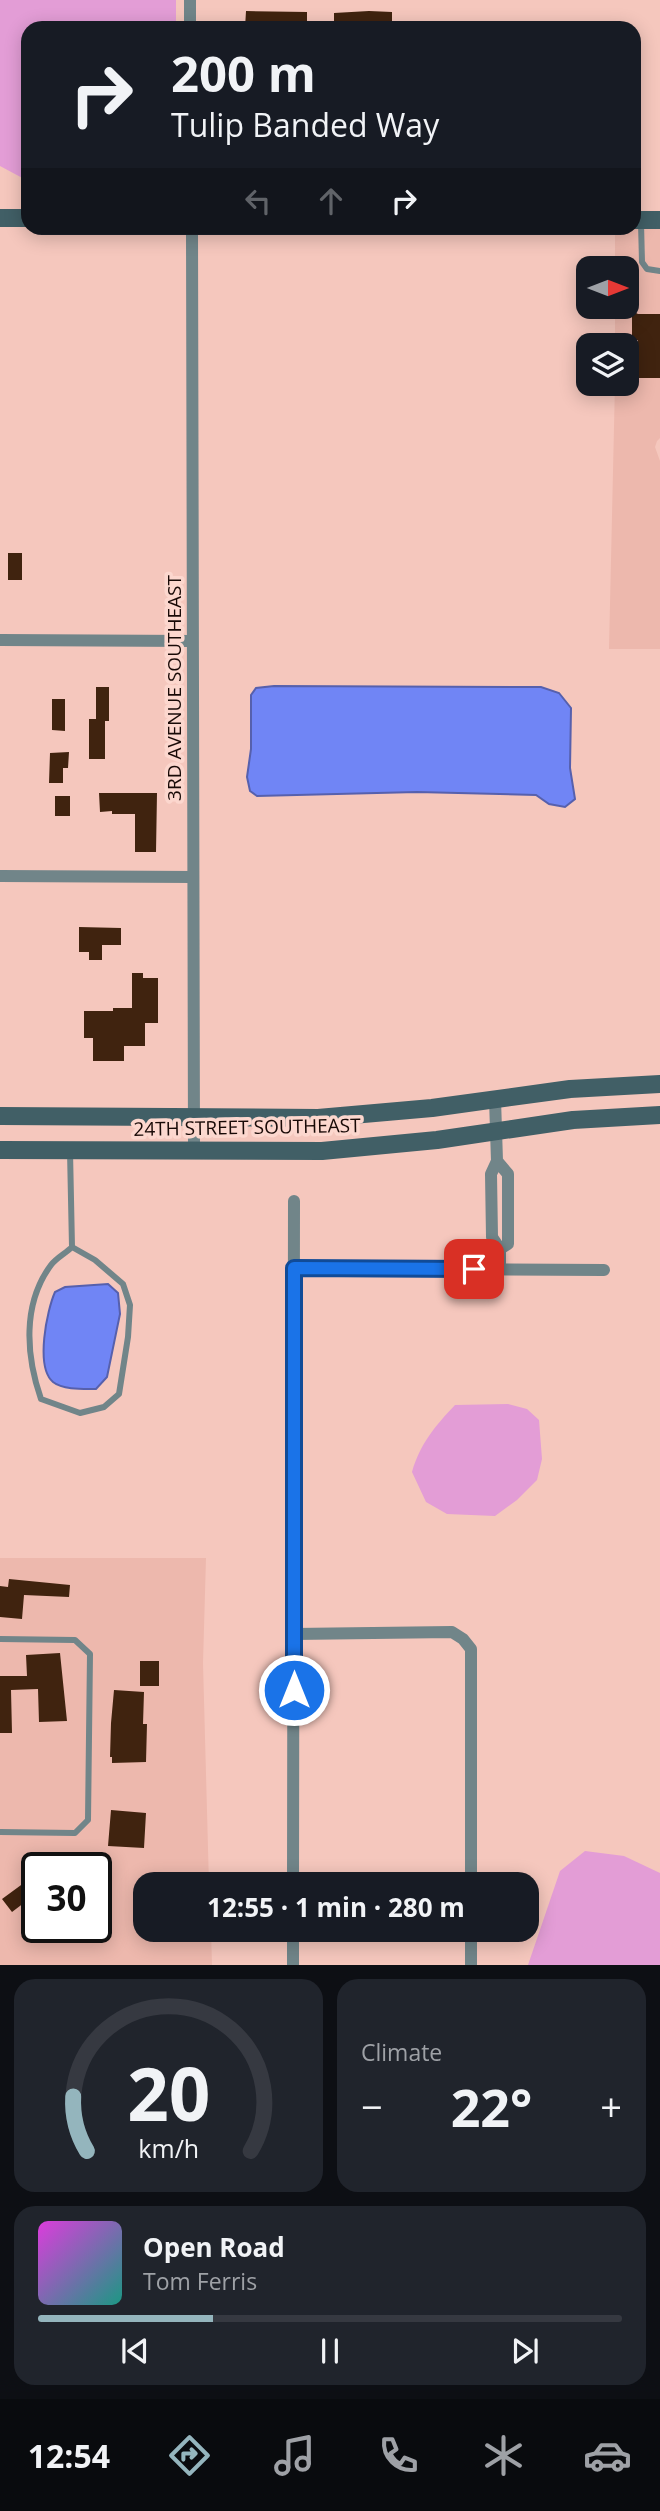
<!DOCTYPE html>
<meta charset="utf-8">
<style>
:root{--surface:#171b24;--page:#20242c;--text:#f1f3f6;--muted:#9ea1a6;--line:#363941;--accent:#94b5bd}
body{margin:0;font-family:"Open Sans",sans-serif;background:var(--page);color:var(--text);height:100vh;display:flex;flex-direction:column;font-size:26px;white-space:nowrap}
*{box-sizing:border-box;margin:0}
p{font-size:23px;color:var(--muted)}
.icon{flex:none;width:38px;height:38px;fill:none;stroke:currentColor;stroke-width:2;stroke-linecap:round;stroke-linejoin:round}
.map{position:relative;height:1965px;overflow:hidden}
.sheet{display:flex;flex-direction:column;gap:14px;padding:14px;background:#0d0f14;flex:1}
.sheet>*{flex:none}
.banner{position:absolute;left:21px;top:21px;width:620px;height:214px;border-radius:21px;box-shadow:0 4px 18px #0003;background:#171b24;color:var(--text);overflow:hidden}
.needle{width:46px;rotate:90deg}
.tools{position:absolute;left:576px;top:256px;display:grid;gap:14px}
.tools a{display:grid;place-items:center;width:63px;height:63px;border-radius:14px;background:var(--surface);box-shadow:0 4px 18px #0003;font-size:35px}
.speed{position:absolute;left:21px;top:1852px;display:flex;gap:14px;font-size:35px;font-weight:700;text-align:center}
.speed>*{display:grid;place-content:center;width:91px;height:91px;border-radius:50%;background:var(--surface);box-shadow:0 4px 18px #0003;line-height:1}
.speed .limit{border:4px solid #111;border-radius:10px;background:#fff;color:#111}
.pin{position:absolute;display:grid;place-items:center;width:60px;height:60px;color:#fff;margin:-30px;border-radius:14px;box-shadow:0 4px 10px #0006}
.me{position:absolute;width:77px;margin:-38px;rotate:0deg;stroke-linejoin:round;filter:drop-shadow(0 0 5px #0008)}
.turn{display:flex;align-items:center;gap:24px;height:147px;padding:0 35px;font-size:32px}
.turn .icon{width:91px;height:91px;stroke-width:2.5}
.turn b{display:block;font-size:49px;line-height:60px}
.lanes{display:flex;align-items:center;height:66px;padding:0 35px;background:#0003;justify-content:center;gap:35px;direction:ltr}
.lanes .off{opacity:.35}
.big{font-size:52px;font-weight:700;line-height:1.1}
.sheet .tile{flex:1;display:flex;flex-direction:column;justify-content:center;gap:10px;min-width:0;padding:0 24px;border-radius:21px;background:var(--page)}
.sheet .dial{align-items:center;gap:0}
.dial svg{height:182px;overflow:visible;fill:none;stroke:var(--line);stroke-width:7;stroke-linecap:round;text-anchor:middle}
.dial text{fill:var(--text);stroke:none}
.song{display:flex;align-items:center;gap:21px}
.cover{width:84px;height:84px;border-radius:10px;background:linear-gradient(135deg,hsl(300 70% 55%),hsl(170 70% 35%))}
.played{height:7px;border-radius:4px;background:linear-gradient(90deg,var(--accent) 30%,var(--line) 30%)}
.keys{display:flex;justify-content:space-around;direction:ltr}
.heat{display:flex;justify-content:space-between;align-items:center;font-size:38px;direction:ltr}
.sheet .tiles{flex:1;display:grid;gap:14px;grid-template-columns:1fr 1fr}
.tile:last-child{grid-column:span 2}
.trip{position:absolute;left:133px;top:1872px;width:406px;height:70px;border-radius:21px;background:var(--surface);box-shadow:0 4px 18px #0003;font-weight:700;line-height:70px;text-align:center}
.tabs{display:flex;height:112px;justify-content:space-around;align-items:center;background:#090b0e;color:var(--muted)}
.tabs .icon{width:49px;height:49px}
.tabs .on{color:var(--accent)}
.tabs b{font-size:32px;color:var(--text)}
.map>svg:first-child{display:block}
.built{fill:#edb8ad;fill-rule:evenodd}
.green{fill:#e39dd6}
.water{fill:#7085f5;stroke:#5660ad;stroke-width:2}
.building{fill:#40230f}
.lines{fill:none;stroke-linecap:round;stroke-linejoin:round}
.lane{stroke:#718589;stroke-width:6}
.street{stroke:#718589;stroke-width:12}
.secondary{stroke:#415f66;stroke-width:18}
.route-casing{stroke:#114b97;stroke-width:18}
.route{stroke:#1a73e8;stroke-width:12}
.labels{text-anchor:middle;stroke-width:7;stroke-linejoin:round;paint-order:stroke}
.street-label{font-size:19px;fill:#180906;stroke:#fcd7ce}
</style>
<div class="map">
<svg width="660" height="1965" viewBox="0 0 660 1965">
<rect width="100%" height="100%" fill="#f5c7bd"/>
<path class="built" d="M660,227v211l-3,3 -2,6 5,14v188h-51l6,-266h11v-38h-11v-39h11v-38h-11v-40z
M0,1558h206l-3,105 6,222h-64v45h66l1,35h-212zM37,1867h59v60h-59z"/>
<path class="green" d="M0,0h176v28h-148v153l-28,-15z
M508,1404l19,5 12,11 3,39 -5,21 -20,20 -22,16 -48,-2 -21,-12 -14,-30c8,-28 23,-46 43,-67z
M585,1851l39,5 36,17v92h-132l32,-94z"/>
<path class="water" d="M274,686l267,1 18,6 12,15 -1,60 5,31 -10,8 -16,-3 -13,-9 -119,-3 -160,4 -7,-5 -3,-14 4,-28v-54l5,-7z
M108,1284l10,9 2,21 -13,63 -11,12c-13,0 -33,1 -43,-7 -18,-15 -6,-72 2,-90l10,-5z"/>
<path class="building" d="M246,11l61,1v16h-62z
M369,11l23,1v16h-58v-15z
M632,311l6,3h22v64h-22v-38h-6z
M8,553h14v27h-14z
M96,687h13v34h-4v38h-16v-40h7z
M52,699h13v32l-13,-1z
M69,752l-1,16h-5v15h-14l1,-30z
M99,793h58l-1,59h-21v-38h-23v-3l-12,1z
M55,796h15v20h-15z
M79,927l42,1v17h-19v15h-13v-8h-10z
M132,973h11v5h15v45h-13v23h-21v15h-31v-23h-9v-27h29v-3h19z
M9,1579l61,6 -1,12 -45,-2 -2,24 -22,-2v-31l8,1z
M60,1653l7,68 -28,1 -1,-33 -27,1 1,43h-12v-57h27l-1,-21z
M140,1661h19v25h-19z
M114,1690l30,2 -1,32h4l-1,38 -34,1v-6h-2l1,-34z
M111,1810l35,3 -2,35 -36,-2z
M32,1877l5,6v10l-25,19 -10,-13z"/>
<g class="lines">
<path class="lane" d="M641,223l1,39 5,7 13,2
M70,1151l2,96
M72,1247l23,13 28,24 7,21 -2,32 -9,57 -15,13 -24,6 -39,-14c-15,-43 -19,-95 10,-134 5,-7 15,-12 21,-18z
M0,1639l75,1 15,14 -2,166 -13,13 -75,-1"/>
<path class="street" d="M190,28v-28
M192,228l2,921
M0,640l192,1
M0,876l193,1
M495,1099l2,62 -6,13 1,63 8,12v20
M497,1161l11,13v70l-8,5
M294,1268l310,2
M294,1634l158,-2 11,7 8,10v236
M293,1885l1,-684
M471,1930v35
M293,1965v-35"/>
<path class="secondary" d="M0,218h28
M634,220h26
M0,1116l318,2 114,-10 138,-19 90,-5
M0,1150l322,1 115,-11 136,-20 87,-5"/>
</g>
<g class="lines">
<g class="route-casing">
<path id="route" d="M294,1690v-422l180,1"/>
</g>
<use href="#route" class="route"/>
</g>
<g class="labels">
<g class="street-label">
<text transform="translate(174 688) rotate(-90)" y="7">3RD AVENUE SOUTHEAST</text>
<text transform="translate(247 1127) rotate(-1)" y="7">24TH STREET SOUTHEAST</text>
</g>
</g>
</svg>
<div class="tools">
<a><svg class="needle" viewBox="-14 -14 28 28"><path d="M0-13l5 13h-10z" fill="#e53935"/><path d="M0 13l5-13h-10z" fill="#9ea1a6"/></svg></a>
<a><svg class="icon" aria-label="layers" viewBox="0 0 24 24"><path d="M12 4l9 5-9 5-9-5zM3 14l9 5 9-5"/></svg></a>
</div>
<div class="speed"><div class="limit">30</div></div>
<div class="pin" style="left:474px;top:1269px;background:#d93025"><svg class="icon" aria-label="arrive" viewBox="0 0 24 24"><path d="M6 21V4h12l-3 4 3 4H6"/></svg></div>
<svg class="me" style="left:294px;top:1690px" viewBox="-20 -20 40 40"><circle r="17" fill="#1a73e8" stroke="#fff" stroke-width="3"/><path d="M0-11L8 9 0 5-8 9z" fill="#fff"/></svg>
<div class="trip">12:55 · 1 min · 280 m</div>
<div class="banner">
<div class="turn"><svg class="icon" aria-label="right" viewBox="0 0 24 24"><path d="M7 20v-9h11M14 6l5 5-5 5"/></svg><div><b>200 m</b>Tulip Banded Way</div></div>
<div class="lanes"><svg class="icon off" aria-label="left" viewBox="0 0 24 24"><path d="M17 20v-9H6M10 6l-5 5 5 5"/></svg><svg class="icon off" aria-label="ahead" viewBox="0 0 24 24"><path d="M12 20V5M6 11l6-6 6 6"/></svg><svg class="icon" aria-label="right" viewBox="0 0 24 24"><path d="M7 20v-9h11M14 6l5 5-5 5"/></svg></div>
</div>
</div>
<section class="sheet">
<div class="tiles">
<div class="tile dial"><svg viewBox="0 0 100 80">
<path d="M14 69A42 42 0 1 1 86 69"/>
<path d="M14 69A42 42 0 0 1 8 45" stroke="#94b5bd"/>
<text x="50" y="56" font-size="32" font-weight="700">20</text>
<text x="50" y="72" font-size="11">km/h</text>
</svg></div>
<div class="tile"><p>Climate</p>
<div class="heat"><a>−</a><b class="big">22°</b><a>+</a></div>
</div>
<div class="tile">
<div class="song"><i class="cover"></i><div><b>Open Road</b><p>Tom Ferris</p></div></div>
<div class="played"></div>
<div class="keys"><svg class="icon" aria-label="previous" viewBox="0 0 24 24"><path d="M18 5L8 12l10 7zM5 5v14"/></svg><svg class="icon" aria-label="pause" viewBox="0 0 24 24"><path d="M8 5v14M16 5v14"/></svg><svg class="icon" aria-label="next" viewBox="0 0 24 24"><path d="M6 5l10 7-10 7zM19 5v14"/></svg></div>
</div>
</div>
</section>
<nav class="tabs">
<b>12:54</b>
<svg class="icon on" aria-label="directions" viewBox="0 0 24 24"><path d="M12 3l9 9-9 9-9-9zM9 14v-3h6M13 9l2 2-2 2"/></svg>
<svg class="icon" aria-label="music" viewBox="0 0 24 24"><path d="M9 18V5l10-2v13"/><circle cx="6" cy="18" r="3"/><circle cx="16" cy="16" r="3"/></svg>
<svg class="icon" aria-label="phone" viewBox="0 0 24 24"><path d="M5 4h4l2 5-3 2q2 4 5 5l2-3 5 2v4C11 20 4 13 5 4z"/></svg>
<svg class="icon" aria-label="climate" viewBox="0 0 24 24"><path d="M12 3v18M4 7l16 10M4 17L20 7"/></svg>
<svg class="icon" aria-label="car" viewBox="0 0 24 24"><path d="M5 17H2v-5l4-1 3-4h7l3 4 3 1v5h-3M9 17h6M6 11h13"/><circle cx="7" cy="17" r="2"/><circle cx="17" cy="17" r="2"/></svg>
</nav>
